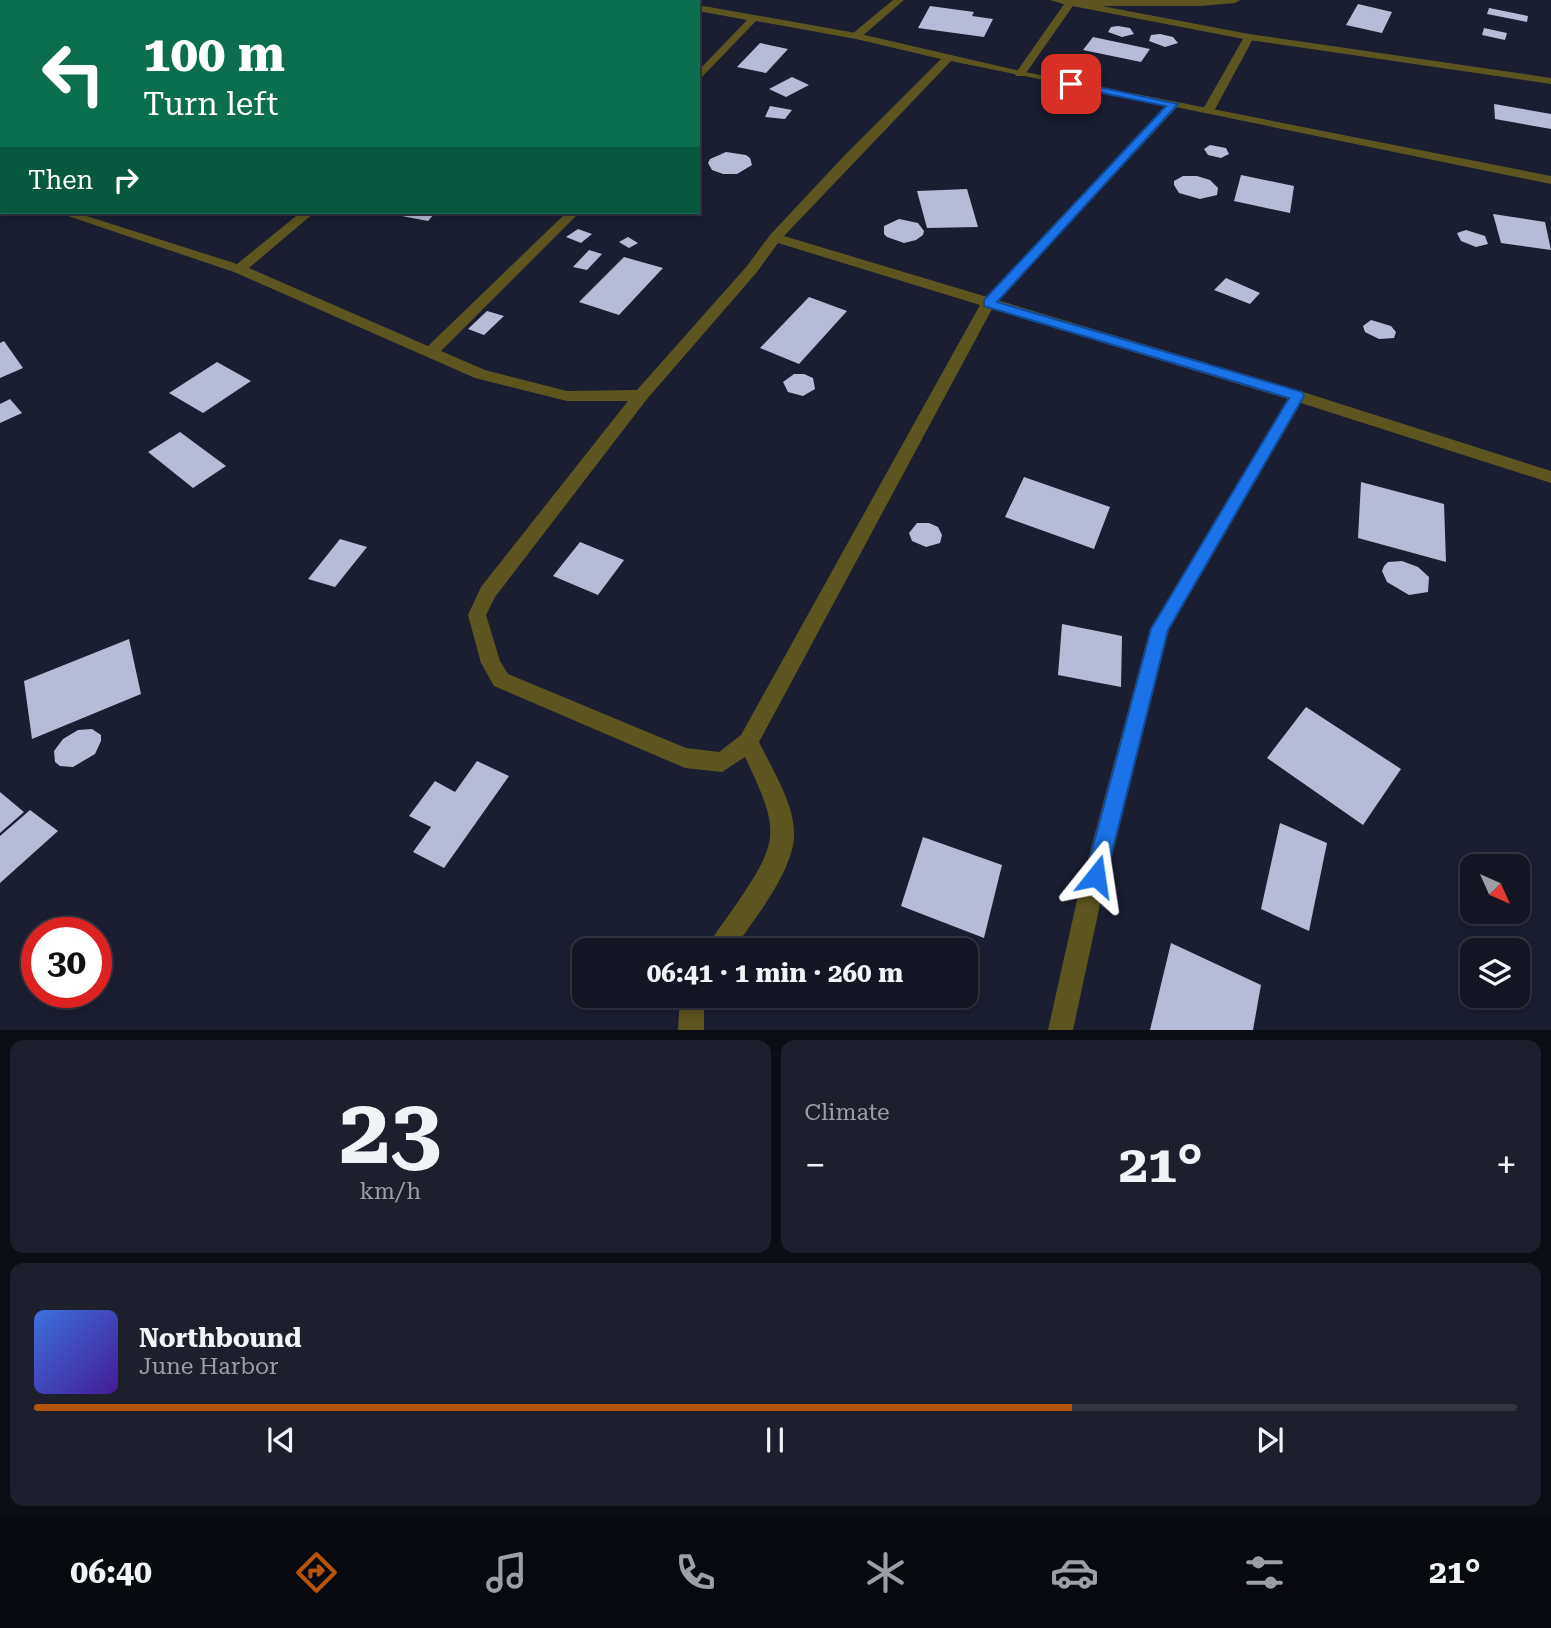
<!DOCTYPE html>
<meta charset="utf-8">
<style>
:root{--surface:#141624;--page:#1d1f2c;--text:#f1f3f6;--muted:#9d9fa6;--line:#333541;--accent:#b45309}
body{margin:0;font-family:"Roboto Serif",serif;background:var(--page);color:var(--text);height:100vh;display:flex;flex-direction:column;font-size:26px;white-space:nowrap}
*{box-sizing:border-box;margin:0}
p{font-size:23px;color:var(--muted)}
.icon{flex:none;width:38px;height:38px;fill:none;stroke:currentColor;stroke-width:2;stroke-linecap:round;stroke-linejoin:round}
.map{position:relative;height:1030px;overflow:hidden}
.sheet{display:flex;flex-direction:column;gap:10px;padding:10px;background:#0b0c14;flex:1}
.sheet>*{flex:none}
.top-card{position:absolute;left:0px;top:0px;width:700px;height:214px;box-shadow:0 4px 10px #0003,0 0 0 2px var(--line);background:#0b6e4f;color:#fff;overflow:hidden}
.needle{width:46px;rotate:135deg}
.fabs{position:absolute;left:1460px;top:854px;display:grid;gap:14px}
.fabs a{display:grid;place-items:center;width:70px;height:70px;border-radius:14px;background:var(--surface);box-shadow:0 4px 10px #0003,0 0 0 2px var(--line);font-size:35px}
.speed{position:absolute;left:21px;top:917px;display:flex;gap:14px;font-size:35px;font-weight:700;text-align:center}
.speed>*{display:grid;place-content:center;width:91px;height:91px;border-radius:50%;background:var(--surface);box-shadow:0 4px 10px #0003,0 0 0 2px var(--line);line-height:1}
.speed .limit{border:10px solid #d22;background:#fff;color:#111}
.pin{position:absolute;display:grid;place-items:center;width:60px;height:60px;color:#fff;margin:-30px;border-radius:14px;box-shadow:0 4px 10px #0006}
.me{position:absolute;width:77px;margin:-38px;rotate:15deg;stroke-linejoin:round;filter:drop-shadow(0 0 5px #0008)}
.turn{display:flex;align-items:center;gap:24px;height:147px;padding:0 28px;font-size:32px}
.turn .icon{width:91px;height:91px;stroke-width:2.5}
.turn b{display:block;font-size:49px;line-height:60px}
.then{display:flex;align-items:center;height:66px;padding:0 28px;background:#0003;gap:14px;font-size:26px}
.big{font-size:52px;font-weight:700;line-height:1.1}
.sheet .widget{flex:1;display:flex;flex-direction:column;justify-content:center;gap:10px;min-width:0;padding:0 24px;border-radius:14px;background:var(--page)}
.sheet .dial{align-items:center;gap:0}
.dial b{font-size:91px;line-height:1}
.song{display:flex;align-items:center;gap:21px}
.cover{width:84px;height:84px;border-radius:10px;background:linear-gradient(135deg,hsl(220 70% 55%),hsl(260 70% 35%))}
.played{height:7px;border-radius:4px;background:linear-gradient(90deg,var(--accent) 70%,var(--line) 70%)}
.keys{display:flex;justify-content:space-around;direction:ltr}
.heat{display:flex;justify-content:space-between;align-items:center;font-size:38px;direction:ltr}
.sheet .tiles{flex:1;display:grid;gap:10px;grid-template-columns:1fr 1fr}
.widget:last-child{grid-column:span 2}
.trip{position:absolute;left:572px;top:938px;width:406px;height:70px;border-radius:14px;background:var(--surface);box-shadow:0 4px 10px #0003,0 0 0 2px var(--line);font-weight:700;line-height:70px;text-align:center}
.dock{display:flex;height:112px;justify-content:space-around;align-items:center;background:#08090e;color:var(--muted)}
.dock .icon{width:49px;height:49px}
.dock .current{color:var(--accent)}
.dock b{font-size:32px;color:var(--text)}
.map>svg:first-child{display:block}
.building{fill:#b6bcd5}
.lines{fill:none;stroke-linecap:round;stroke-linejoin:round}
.service{fill:#5c5520;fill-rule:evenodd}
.minor{fill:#5c5520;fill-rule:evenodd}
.tertiary{fill:#5c5520;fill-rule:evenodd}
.route{fill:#1a73e8;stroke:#114b97;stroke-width:2}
</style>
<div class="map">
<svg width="1551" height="1030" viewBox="0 0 1551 1030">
<rect width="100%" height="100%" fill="#1a1e30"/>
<path class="building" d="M1358,4l34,8 -10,21 -36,-8z
M930,6l44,6 -2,4 21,3 -9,18 -66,-9z
M1489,8l39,8 -1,6 -40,-8z
M1118,26l12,2 4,6 -12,3 -14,-5 3,-5z
M1484,28l23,5 -2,7 -23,-5z
M1160,34l13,3 5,6 -13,4 -16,-6 2,-6z
M1093,37l57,12 -9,13 -58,-12z
M760,43l28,6 -22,24 -29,-6z
M792,77l17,8 -23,12 -17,-8z
M1494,104l57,10v15l-56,-10z
M770,106l22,4 -7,9 -20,-2z
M1210,145l16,3 3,6 -8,4 -13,-3 -4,-6z
M726,152l20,3 4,3 2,7 -15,9h-14l-11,-4 -4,-7 2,-4z
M1241,175l53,11 -4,27 -56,-12z
M1183,176h14l13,4 8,8 -1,7 -17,4 -21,-6 -5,-8v-4z
M967,189l11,38 -51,1 -10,-37z
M381,212h55l-8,9z
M1493,214l52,8 6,28 -50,-7z
M899,219l19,4 6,8 -1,4 -7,5 -12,3 -17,-6 -3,-3v-8z
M578,229l14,5 -11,9 -15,-6z
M1466,230l19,6 3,8 -12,3 -15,-6 -4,-8z
M628,237l10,6 -9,5 -10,-6z
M589,250l13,4 -15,16 -14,-3z
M624,257l39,11 -44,47 -40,-13z
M1226,278l34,15 -10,11 -36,-14z
M809,297l38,14 -48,53 -39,-16z
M487,311l17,5 -20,19 -16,-6z
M1371,320l20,6 5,6 -2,6 -15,1 -14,-7 -2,-6z
M4,341l19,27 -23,10v-35z
M217,362l34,19 -48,32 -34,-20z
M794,374h10l9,4 2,11 -12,7 -15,-4 -5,-10z
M10,399l12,14 -22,10v-19z
M180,432l46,34 -33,22 -45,-36z
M1024,477l86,30 -16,42 -89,-32z
M1361,482l83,22 2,58 -88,-24z
M917,523h12l9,4 4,8 -2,8 -14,4 -14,-6 -3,-8z
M340,539l27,8 -32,40 -27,-8z
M580,542l44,18 -26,35 -45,-19z
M1402,561l16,6 11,10 -1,15 -19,3 -22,-13 -5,-11 2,-5 4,-4z
M1062,624l60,12 -1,51 -63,-12z
M129,639l12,55 -109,45 -8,-58z
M1306,707l95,62 -38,56 -96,-67z
M92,729l9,6v6l-6,13 -22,13 -13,-1 -5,-4 -1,-11 9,-12 15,-9z
M477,761l32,15 -65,92 -31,-16 18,-25 -22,-11 26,-35 20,11z
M0,792l24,20 -24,21z
M30,810l28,21 -58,52v-47z
M1280,823l47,20 -18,88 -48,-22z
M923,837l79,28 -18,73 -83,-32z
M1171,943l90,42 -8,45h-103z"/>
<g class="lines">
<path class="service" d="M893,0h11l-44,38h-8v-4z
M1067,0h10l-53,76h-8l-1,-2z
M1249,34l5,3 -40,74 -10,2 -2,-2 42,-74z
M1169,103l10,2 -186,201h-10l-2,-3 2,-3z"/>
<path class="minor" d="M172,0h12l-13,2z
M220,0h13l1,2h-13z
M576,0h11l-12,2z
M644,0h23l1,2h-23z
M1070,0l179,34 302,44v6l-302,-44 -182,-35v-4z
M698,5l158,28 164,38 531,105v8l-600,-123 -167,175 519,156 248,79v12l-250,-80 -132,227 -68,270 -28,130h-25l29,-130 73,-271 138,-230 -296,-90 -233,433c13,27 37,64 35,95 -2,36 -41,84 -61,113h-26c6,-15 17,-28 26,-41 47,-69 48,-76 12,-152l-23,15 -37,-4 -191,-82 -13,-23 -13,-48 13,-28 147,-186h-61l-92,-23 -241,-106 -178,-60h18l163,52 64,-52h14l-66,56 179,78 139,-134h13l-139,139 44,19 82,21 70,-1 110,-124 23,-31 73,-78 98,-98 -85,-20 -100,-18 -58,60v-10l49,-51 -49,-9zM778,243l202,62 -239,430 -22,17 -33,-4 -178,-74 -8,-13 -14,-46 9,-18 152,-198 110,-127z
M0,36h2v6h-2z
M0,187l2,1v8l-2,-1z
M680,996h24v34h-26z"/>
<path class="tertiary" d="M1050,0h190l-5,3 -35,3h-130z"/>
</g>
<path class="route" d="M1071,81l107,23 -181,198 305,90 2,4 -136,234 -62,246 -3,7 -7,3 -8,-3 -3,-7 66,-247 138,-231 -305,-92v-6l182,-194 -98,-20 -2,-2z"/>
</svg>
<div class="fabs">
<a><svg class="needle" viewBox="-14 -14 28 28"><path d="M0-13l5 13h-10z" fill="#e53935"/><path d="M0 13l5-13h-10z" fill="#9d9fa6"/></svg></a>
<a><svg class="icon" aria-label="layers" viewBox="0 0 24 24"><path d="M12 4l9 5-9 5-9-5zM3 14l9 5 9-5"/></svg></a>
</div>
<div class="speed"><div class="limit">30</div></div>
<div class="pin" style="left:1071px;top:84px;background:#d93025"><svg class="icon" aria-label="arrive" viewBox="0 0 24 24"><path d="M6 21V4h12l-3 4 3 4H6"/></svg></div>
<svg class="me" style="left:1096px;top:876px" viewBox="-20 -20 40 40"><path d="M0-17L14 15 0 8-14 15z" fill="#1a73e8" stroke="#fff" stroke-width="4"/></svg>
<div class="trip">06:41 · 1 min · 260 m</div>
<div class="top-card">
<div class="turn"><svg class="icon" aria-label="left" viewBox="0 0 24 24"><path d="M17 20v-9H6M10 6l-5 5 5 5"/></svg><div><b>100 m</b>Turn left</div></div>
<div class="then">Then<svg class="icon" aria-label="right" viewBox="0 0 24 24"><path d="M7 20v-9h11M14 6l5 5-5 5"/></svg></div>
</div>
</div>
<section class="sheet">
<div class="tiles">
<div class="widget dial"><b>23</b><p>km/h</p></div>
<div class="widget"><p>Climate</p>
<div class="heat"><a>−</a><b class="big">21°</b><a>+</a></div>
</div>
<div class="widget">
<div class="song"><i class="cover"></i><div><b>Northbound</b><p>June Harbor</p></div></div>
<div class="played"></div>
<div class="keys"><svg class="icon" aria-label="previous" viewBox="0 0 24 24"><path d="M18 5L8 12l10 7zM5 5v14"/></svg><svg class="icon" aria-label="pause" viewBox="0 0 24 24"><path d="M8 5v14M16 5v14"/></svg><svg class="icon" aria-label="next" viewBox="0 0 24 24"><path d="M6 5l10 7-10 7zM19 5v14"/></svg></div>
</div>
</div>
</section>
<nav class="dock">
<b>06:40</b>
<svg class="icon current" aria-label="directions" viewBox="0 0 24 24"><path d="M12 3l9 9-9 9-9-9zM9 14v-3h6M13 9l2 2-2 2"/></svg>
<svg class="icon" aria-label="music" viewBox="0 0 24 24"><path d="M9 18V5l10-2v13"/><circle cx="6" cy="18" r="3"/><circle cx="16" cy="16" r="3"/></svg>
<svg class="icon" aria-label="phone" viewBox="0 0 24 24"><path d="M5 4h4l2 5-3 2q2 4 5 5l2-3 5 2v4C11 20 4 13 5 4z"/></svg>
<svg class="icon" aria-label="climate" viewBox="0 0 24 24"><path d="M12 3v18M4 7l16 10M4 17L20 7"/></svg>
<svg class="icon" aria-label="car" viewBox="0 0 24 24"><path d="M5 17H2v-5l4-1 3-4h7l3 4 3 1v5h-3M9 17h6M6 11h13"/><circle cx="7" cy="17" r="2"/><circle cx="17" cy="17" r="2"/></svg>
<svg class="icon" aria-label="filters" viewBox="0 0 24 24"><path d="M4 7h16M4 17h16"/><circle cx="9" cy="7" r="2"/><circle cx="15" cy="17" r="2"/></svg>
<b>21°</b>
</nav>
